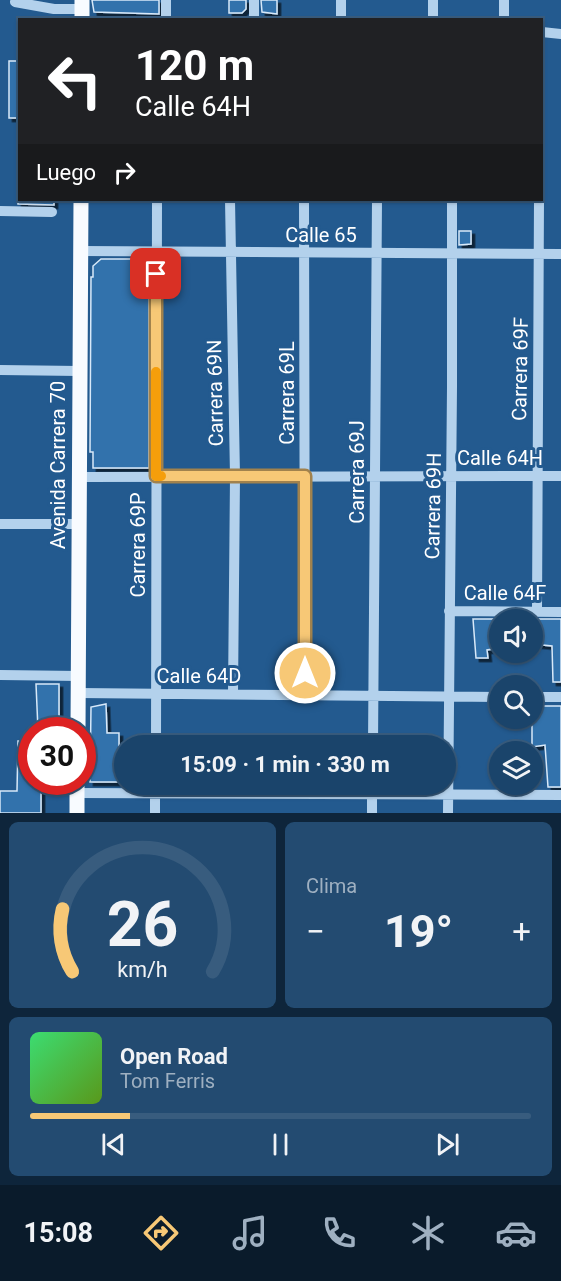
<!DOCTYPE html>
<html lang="es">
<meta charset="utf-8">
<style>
:root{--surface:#1a446b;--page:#234b71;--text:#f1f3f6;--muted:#9fb0c1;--line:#385c7e;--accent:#f7c876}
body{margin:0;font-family:Roboto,sans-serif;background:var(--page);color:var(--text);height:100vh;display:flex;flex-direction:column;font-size:22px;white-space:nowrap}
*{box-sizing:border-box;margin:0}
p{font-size:20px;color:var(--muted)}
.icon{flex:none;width:33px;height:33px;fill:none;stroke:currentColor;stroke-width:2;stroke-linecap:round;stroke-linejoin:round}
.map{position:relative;height:813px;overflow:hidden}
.sheet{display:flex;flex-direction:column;gap:9px;padding:9px;background:#0e253b;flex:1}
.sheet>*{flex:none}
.top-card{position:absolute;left:18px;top:18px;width:525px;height:183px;border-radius:0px;box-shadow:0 2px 4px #0004,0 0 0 2px var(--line);background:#202124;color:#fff;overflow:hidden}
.controls{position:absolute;left:489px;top:609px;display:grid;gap:12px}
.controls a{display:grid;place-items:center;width:54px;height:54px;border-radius:50%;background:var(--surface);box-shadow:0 2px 4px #0004,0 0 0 2px var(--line);font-size:30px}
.speed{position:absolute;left:18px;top:717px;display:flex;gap:12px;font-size:30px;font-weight:700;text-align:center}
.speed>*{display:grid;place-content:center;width:78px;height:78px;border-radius:50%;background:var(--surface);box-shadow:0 2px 4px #0004,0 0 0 2px var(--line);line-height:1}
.speed .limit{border:9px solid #d22;background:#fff;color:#111}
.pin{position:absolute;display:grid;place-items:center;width:51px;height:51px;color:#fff;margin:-26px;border-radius:12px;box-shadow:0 3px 9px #0006}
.me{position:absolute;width:66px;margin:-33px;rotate:0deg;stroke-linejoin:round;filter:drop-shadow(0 0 4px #0008)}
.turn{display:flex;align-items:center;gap:21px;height:126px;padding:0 18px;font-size:27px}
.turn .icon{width:78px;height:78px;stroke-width:2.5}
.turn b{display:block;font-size:42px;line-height:51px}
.then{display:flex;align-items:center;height:57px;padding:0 18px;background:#0003;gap:12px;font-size:22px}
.big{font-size:45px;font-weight:700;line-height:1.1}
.sheet .tile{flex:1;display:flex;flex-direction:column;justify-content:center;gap:9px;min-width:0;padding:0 21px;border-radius:9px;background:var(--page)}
.sheet .dial{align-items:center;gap:0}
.dial svg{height:156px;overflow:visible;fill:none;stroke:var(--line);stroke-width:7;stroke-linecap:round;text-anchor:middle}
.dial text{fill:var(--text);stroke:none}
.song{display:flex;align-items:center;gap:18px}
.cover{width:72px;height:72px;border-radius:9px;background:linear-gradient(135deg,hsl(140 70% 55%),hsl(90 70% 35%))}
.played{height:6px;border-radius:3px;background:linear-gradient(90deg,var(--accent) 20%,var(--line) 20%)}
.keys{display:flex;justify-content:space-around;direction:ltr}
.heat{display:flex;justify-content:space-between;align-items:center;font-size:33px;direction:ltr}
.sheet .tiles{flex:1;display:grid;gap:9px;grid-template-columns:1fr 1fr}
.tile:last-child{grid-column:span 2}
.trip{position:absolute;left:114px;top:735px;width:342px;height:60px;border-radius:30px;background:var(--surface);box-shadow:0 2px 4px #0004,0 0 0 2px var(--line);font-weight:700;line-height:60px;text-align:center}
.menu{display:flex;height:96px;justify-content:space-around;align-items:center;background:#0a1b2b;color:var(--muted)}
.menu .icon{width:42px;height:42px}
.menu .active{color:var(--accent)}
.menu b{font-size:27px;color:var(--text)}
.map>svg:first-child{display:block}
.building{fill:#3372ac;stroke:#d8e9f9;stroke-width:1.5;filter:url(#shadow)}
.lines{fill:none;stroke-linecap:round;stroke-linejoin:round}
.minor{stroke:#b3d1ec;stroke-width:10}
.major{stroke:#f8fbff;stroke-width:15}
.route-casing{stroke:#a1824d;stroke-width:15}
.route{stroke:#f7c876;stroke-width:10}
.slow{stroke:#f59e0b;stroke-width:10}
.labels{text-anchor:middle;stroke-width:6;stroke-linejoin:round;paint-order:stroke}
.street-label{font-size:20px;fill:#fff;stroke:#235a8f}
</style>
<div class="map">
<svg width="561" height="813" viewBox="0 0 561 813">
<defs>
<filter id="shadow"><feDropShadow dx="3.5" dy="3.5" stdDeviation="0" flood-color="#0009"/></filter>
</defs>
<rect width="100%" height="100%" fill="#235a8f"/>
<path class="building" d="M92,0h67v14l-65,-2z
M229,0h17v9l-4,4h-13z
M261,0h16v14l-15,-2z
M9,61h11v57h-11z
M18,200h36v5l-36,-1z
M459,231h12v13l-12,1z
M101,259h48v209h-56v-16h-3l1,-175h2v-11z
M473,619h27v29l-13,2 1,8h-12z
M532,619h29v63h-8l-1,-36 -20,-2z
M36,684h23v46h-21z
M106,704l1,29h12v49h-29l1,-75z
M532,706h29v81h-13l-3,-42 -13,2z
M18,741h14v41h9v31h-41v-22h17z"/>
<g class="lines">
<path class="minor" d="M15,2l39,7h28
M166,20v-20
M254,20v-20
M341,20v-20
M433,20v-20
M504,20v-20
M542,32l19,2
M230,200l5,276 -2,218
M304,200l1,495
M0,211l52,1
M81,251l480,3
M0,370l79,1
M78,477l483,-1
M0,524h79
M449,611l112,1
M537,612l2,-412
M0,675l79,1
M79,693l421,4
M532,697h29
M156,746l1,-546
M373,746l4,-546
M77,793l484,2
M155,813v-29
M372,813v-29
M448,813l4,-426v-187"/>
<path class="major" d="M82,20v-20
M78,730l3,-530
M77,813v-31"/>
</g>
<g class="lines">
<g class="route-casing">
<path id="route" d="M156,274v202h149v197"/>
</g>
<use href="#route" class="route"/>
<path class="slow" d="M156,372v104h5"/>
</g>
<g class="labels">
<g class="street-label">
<text x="321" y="242">Calle 65</text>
<text transform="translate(520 369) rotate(-89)" y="7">Carrera 69F</text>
<text transform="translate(215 393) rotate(-91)" y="7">Carrera 69N</text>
<text transform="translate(287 393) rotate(-90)" y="7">Carrera 69L</text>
<text x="500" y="465">Calle 64H</text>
<text transform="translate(58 465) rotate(-90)" y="7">Avenida Carrera 70</text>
<text transform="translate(357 472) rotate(-90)" y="7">Carrera 69J</text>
<text transform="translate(433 506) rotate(-89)" y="7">Carrera 69H</text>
<text transform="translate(138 545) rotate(-90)" y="7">Carrera 69P</text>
<text x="505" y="600">Calle 64F</text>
<text x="199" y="683">Calle 64D</text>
</g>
</g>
</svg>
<div class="controls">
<a><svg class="icon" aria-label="sound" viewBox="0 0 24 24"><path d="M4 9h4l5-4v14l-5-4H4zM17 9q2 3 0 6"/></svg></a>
<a><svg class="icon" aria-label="search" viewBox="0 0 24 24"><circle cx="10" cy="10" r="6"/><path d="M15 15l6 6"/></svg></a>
<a><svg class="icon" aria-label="layers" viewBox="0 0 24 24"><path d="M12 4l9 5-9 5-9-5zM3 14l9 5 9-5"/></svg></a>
</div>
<div class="speed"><div class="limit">30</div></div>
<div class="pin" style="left:156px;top:274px;background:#d93025"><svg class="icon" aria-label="arrive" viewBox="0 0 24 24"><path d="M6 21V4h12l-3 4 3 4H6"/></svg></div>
<svg class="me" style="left:305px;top:673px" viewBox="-20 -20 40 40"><circle r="17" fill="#f7c876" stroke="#fff" stroke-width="3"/><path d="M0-11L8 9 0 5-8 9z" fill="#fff"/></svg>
<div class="trip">15:09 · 1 min · 330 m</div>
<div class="top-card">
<div class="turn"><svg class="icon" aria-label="left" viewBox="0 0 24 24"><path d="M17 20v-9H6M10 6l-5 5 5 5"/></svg><div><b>120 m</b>Calle 64H</div></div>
<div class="then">Luego<svg class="icon" aria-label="right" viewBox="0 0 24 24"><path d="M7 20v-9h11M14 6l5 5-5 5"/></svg></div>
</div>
</div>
<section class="sheet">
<div class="tiles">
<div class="tile dial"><svg viewBox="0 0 100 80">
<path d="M14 69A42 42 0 1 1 86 69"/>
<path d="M14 69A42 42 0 0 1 9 37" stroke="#f7c876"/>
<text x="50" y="56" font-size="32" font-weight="700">26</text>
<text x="50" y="72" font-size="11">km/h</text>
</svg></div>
<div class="tile"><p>Clima</p>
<div class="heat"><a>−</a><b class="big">19°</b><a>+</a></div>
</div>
<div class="tile">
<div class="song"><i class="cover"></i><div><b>Open Road</b><p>Tom Ferris</p></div></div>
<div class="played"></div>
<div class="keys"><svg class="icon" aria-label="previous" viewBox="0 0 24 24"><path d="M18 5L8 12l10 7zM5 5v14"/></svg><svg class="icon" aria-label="pause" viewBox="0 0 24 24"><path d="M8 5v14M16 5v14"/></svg><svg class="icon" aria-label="next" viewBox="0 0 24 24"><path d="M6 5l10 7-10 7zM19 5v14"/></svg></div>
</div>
</div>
</section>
<nav class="menu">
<b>15:08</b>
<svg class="icon active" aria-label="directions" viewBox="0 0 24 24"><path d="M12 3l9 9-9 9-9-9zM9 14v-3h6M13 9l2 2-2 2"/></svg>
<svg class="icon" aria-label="music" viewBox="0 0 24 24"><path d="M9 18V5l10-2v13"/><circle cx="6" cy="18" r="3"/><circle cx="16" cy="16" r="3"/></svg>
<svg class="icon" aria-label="phone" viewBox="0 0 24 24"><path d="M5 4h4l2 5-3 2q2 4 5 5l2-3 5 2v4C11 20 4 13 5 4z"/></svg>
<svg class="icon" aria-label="climate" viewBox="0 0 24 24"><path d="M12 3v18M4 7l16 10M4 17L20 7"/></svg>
<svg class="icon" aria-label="car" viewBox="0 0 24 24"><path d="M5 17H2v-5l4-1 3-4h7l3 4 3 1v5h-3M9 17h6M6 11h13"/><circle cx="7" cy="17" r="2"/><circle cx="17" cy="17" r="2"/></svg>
</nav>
